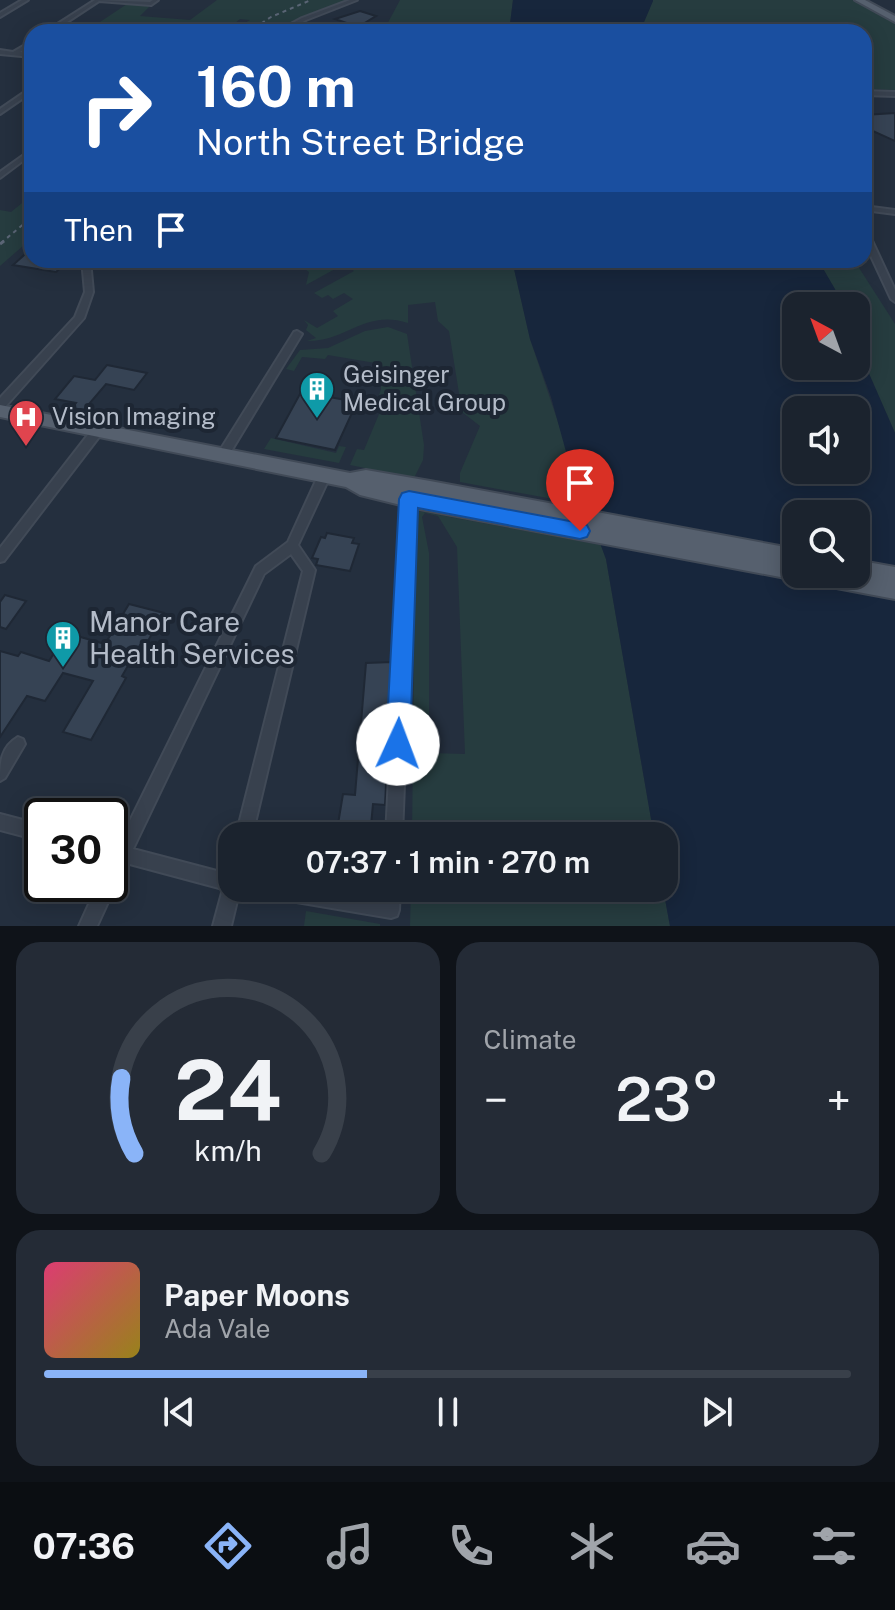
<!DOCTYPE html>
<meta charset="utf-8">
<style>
:root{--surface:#1b232e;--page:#242b36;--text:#f1f3f6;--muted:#a0a4aa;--line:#39404a;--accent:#8ab4f8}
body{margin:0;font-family:"Public Sans",sans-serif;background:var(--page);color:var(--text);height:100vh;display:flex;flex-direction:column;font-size:30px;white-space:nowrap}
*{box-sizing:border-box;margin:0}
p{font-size:26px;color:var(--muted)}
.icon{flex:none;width:44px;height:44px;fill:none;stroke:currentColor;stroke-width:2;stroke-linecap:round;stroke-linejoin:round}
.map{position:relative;height:926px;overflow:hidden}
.details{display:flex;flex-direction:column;gap:16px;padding:16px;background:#0f1319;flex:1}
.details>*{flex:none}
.top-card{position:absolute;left:24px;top:24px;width:848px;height:244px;border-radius:24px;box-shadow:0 4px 20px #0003,0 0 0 2px var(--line);background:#1a4fa0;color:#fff;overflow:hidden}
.needle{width:52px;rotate:319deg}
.fabs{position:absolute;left:782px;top:292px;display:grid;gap:16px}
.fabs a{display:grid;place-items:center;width:88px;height:88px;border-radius:16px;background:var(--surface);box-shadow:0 4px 20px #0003,0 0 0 2px var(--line);font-size:40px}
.speed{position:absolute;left:24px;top:798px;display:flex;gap:16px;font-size:40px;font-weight:700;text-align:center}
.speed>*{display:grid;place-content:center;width:104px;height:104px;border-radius:50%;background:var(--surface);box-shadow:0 4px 20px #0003,0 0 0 2px var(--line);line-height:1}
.speed .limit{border:4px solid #111;border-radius:12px;background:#fff;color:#111}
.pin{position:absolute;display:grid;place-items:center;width:68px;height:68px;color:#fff;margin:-82px -34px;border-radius:50% 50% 50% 0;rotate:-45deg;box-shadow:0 0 8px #0007}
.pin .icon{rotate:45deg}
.me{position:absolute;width:88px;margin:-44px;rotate:2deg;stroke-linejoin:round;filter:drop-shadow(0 0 6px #0008)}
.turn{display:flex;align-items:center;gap:28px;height:168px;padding:0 40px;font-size:36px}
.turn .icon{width:104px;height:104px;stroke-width:2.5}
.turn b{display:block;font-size:56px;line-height:68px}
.then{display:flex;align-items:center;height:76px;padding:0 40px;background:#0003;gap:16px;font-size:30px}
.big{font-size:60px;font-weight:600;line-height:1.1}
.details .tile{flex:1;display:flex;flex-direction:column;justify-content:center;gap:12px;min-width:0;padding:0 28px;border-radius:24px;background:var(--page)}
.details .dial{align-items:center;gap:0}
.dial svg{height:208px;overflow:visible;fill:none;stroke:var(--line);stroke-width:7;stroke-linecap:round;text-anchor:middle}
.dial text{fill:var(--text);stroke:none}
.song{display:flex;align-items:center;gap:24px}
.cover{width:96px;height:96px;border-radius:12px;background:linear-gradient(135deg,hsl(340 70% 55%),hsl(50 70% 35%))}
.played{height:8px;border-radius:4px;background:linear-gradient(90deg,var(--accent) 40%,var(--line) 40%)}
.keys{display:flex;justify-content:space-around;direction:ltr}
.heat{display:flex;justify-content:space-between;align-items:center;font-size:44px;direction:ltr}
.details .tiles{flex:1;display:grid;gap:16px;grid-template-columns:1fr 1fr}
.tile:last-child{grid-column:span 2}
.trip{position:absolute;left:218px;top:822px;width:460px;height:80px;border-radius:24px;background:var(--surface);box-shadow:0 4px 20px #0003,0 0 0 2px var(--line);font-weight:600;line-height:80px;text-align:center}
.tabs{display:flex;height:128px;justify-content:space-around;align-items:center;background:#0b0e12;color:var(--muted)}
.tabs .icon{width:56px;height:56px}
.tabs .on{color:var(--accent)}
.tabs b{font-size:36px;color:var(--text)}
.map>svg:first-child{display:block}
.green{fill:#263c3f;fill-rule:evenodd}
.water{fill:#17263c;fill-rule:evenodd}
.building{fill:#364354;stroke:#1f2835;stroke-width:2}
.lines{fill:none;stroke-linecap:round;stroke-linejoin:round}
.street-casing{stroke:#414a57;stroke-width:4}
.primary-casing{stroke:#414a57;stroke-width:4}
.street{fill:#38414e;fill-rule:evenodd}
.primary{fill:#56606e;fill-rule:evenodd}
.rail-far1{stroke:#5a6575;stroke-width:2;stroke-dasharray:4 4;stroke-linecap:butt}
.rail{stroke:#5a6575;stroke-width:3;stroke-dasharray:7 7;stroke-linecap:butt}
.route{fill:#1a73e8;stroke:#114b97;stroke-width:2}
.labels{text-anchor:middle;stroke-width:8;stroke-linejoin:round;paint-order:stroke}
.poi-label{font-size:24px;fill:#b4bcc9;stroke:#1d2633;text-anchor:start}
.near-poi-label{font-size:28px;fill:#b4bcc9;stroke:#1d2633;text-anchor:start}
</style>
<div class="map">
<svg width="895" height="926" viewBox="0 0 895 926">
<rect width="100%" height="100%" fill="#242f3e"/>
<path class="green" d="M217,0h134l-53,19 -23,13h-45l20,-12 -10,-1 -16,13h-139l42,-28 24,1 -11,11 50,4z
M400,0h113l-4,32h-126z
M653,0h201l25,11 16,12v67l-31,-1v-57h-216l-4,-10z
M32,195v43l-32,28v-56l11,2z
M299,260h213l18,79 56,166 -126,-23v-9l20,-47 -18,-14 -13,-81 -11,-10 -3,-19 -27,3v18c-43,-14 -62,19 -101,18l9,-3 -10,-8 2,-5 -4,-5 13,8 21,-12 -5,-5 20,-12 -9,-6 -11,6 -5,-4 -6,3 -8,-5 40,-22 -10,-7 -38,21 3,-13 -13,-9z
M818,260h36l41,64v109l-39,-89v-38h-12z
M388,327l19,7 17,111 -1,15 -9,18 -64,-13 7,-16 7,1 18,-43 -6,-2 5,-16v-25l-53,-9 -3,4 -23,-2 -8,14 -8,-2 14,-19 28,-2 37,-17z
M271,438l65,15 3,-7 7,1 -7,16 -75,-14z
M418,511l183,34 5,14 48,277h-242l3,-272c-2,-18 -7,-37 3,-53zM425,513l13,3 19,31 8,207 -36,-1v-200l-7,-36z
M411,888h252l7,38h-260z
M306,911l74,13v2h-76z"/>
<path class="water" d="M513,0h140v1l-9,21 4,10h-139z
M512,260h306l24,41 2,5h-48v60h60v-22l39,89v493h-225l-7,-38 1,-52h-10l-48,-277 -38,-100 -17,-62 -21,-58zM796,410h60v60h-60zM796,514h60v60h-60z"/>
<path class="building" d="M360,11l16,5 -18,11 -23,-8z
M895,113v28l-31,-14v-12z
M32,248v12l34,3 -10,9 -43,-7z
M107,365l40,8 -13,17 -28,-6 -22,26 -12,-2 4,-5 -21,-4 19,-23 21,4z
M301,392l56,10 -22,48 -59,-12z
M327,533l27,5 -2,5 7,1 -9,27 -34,-6 2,-6 -6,-1 9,-21 4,1z
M5,595l21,6 -20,28 -6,-2v-25z
M129,604l35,9 -19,33 -5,-1 -18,31 4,2 -35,62 -28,-8 30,-51 -30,-8 -18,28 -18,-5 -27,41v-86l18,5 3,-4 28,9 7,-11 9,2 12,-16 28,8z
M392,662l-7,143 -12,-1 -3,32h-34l7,-42 12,1 11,-132z"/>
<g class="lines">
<g class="street-casing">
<path id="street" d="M22,0h6l-28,17v-4z
M95,0l55,2 3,-2h5l-7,5 -52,-4 -47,31h-7z
M350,0h7l-51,20 -23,12h-7l26,-14z
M32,41v4l-12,7 12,1v4l-32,-3v-4l13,2z
M32,87v5l-32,22v-5z
M864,91l31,1v4l-31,-1z
M32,149v5l-32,24v-6z
M864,206l31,4v4l-31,-4z
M864,230l4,2 27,58v12l-4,-3 -27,-58z
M82,260h8l3,32 -9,26 -80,90 -4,1v-11l75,-81 10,-25z
M297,331l5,3 -75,124h-8l-1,-3 1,-3 75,-120z
M98,426l4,1 1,3 -1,3 -98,128 -4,1v-14l94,-121z
M325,470l4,1 2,3 -33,71 17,25 -63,266h-16l67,-265 -12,-17 -27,20 -131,275 99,26v13h8l-9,38h-18l10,-37 -97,-26 -29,63h-18l19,-42h12v-41l8,2 138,-279 32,-24 31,-68 2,-3z
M409,494l4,2 2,3 -13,337h-16l17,-337 2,-3z
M18,737l5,2 2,5 -20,34 -5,3c0,-19 1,-34 18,-44z
M0,814l42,11v16l-42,-11z
M253,888h57l73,12 1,-12h16l-1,22 -2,6 -6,2 -130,-22 -6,-2z"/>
</g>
<g class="primary-casing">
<path id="primary" d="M855,0h10l30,16v6z
M0,405l350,68 16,-3 64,11 366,68v25h60v-14l39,7v32l-85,-16 -8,-5 -6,2 -387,-73 -49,-12 -14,-8 -346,-70z"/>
</g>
<use href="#street" class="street"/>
<use href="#primary" class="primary"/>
<path class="rail-far1" d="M248,32l23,-15 40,-17
M1,243l31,-26"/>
<path class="rail" d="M0,244l4,-3"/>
</g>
<path class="route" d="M409,491l171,32 7,2 3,6 -3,6 -7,2 -162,-31 -8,236 -3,9 -9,3 -9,-3 -3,-9 13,-245 3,-6z"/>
<defs>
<g id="building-pin" transform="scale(1.8)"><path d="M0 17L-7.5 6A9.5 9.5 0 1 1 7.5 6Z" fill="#0f9aa8" stroke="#1d2633"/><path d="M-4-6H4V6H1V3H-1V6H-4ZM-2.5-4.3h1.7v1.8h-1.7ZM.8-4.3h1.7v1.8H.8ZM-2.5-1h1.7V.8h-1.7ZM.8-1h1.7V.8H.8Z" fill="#fff"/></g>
<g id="hospital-pin" transform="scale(1.8)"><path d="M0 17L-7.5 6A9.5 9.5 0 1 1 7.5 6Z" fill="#e0444e" stroke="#1d2633"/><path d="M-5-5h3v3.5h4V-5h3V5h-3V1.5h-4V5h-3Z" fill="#fff"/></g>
</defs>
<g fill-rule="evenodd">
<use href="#building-pin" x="317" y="389"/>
<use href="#hospital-pin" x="26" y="417"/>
<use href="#building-pin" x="63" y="638"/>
</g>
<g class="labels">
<g class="poi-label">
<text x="343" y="383">Geisinger<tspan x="343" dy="28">Medical Group</tspan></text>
<text x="52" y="425">Vision Imaging</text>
</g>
<g class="near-poi-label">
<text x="89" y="632">Manor Care<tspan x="89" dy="32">Health Services</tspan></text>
</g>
</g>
</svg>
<div class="fabs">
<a><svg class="needle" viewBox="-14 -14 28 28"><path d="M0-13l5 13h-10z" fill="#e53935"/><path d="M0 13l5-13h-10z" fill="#a0a4aa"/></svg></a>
<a><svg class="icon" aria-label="sound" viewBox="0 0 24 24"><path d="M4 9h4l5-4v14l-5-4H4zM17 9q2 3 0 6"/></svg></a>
<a><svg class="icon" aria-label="search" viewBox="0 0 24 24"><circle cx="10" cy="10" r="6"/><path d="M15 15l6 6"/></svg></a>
</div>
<div class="speed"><div class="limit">30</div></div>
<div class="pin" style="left:580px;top:531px;background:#d93025"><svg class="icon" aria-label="arrive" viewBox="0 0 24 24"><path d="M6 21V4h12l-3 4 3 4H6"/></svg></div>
<svg class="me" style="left:398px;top:744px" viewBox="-20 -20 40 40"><circle r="19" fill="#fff"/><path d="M0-13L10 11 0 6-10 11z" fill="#1a73e8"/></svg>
<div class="trip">07:37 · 1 min · 270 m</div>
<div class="top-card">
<div class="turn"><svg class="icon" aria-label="right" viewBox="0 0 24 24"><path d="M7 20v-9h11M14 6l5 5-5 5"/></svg><div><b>160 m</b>North Street Bridge</div></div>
<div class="then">Then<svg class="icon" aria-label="arrive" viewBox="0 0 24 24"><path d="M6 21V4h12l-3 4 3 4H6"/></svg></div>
</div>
</div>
<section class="details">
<div class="tiles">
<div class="tile dial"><svg viewBox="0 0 100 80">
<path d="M14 69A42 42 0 1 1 86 69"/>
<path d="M14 69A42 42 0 0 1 9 40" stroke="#8ab4f8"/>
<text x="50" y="56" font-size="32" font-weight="700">24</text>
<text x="50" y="72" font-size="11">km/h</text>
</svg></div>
<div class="tile"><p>Climate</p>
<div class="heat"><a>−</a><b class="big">23°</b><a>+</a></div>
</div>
<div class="tile">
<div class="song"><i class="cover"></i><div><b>Paper Moons</b><p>Ada Vale</p></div></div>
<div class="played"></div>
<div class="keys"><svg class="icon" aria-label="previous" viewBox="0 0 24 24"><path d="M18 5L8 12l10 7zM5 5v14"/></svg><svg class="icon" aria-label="pause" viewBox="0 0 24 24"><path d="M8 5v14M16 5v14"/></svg><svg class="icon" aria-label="next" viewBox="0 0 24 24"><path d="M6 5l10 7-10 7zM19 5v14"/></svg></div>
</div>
</div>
</section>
<nav class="tabs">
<b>07:36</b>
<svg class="icon on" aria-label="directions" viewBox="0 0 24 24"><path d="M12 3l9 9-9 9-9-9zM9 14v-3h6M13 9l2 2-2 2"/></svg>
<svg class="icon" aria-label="music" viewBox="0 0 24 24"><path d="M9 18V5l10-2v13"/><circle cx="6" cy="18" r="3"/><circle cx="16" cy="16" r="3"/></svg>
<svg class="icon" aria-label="phone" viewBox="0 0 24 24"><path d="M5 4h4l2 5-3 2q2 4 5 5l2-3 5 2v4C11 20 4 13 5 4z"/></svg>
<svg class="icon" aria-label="climate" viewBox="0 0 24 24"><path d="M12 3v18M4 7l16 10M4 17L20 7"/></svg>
<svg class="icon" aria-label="car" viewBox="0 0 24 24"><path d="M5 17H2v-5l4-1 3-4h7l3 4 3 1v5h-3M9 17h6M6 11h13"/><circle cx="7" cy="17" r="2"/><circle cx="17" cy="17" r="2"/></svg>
<svg class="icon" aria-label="filters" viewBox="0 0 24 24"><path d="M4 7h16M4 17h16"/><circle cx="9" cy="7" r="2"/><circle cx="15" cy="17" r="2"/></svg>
</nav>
